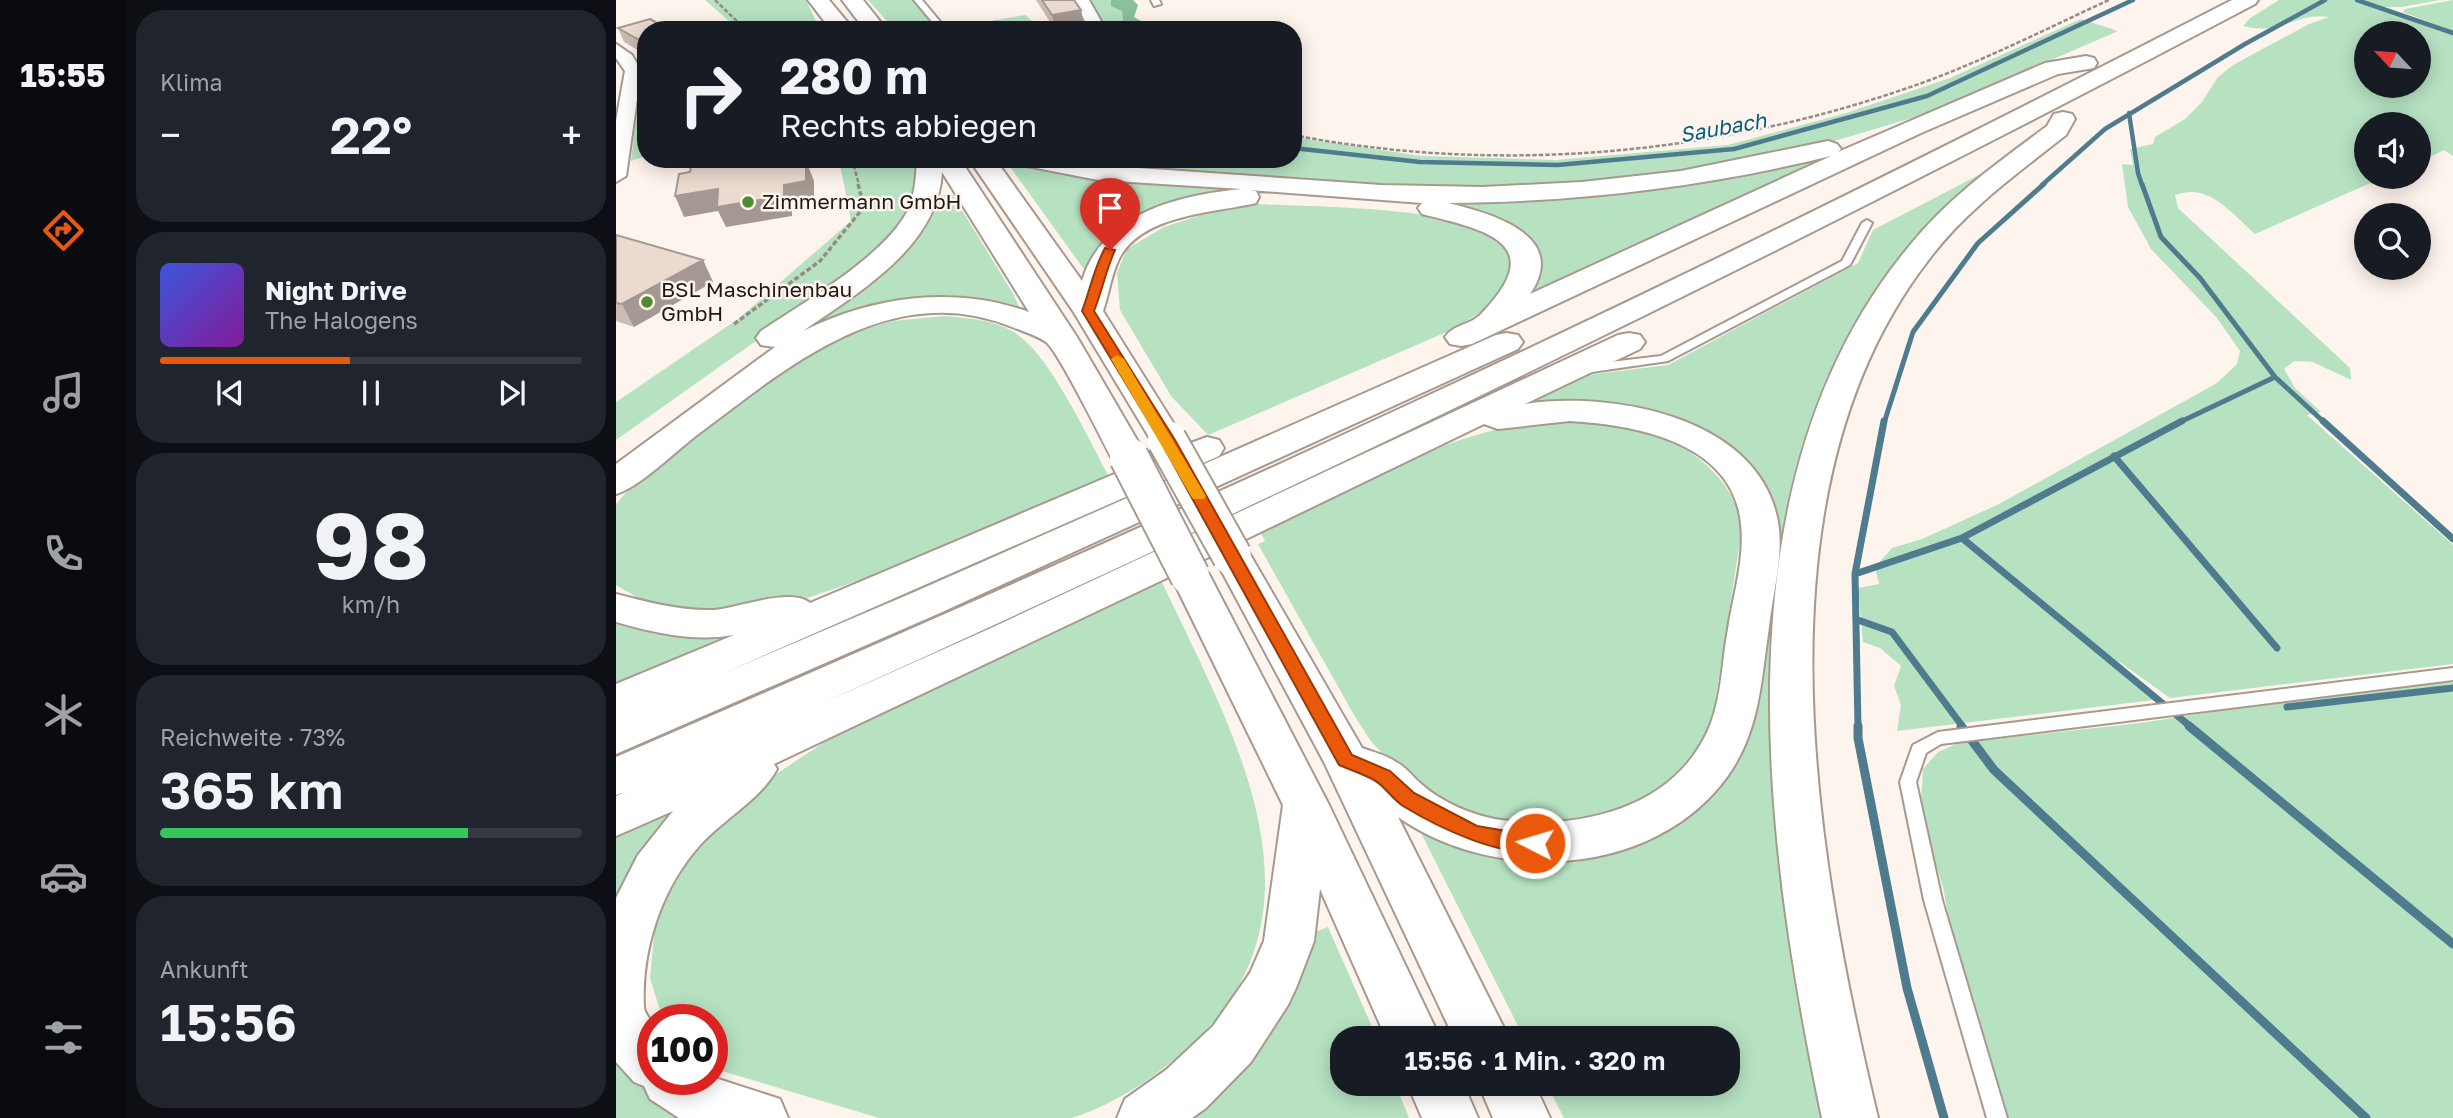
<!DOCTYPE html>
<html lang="de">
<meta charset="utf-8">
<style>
:root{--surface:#171b24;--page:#20242c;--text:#f1f3f6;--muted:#9ea1a6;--line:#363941;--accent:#ea580c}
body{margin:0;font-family:"Golos Text",sans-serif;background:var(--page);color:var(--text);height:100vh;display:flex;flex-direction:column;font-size:26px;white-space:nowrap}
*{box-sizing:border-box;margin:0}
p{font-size:23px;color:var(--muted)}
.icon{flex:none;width:38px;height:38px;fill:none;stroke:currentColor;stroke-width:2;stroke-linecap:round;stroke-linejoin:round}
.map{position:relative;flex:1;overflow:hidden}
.drawer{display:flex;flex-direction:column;gap:10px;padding:10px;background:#0d0f14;width:490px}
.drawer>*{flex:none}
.banner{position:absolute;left:21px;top:21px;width:665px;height:147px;border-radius:28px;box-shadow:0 4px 18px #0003;background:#171b24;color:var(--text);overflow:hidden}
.needle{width:46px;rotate:296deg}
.controls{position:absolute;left:1738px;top:21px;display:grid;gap:14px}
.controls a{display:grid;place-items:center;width:77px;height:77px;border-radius:50%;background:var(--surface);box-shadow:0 4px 18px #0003;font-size:35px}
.speed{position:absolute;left:21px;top:1004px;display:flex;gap:14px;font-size:35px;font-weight:700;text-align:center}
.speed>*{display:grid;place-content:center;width:91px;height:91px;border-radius:50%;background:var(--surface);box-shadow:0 4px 18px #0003;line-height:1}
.speed .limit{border:10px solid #d22;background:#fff;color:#111}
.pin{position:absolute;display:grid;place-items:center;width:60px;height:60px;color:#fff;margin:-72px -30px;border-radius:50% 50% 50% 0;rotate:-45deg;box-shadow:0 0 7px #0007}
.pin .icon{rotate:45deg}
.me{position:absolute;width:77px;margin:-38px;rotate:275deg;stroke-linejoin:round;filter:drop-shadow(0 0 5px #0008)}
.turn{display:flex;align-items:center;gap:24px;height:147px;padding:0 28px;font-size:32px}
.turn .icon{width:91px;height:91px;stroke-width:2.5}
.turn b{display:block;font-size:49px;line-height:60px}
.big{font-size:52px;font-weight:600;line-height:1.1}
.drawer .card{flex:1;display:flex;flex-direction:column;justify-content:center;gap:10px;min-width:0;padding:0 24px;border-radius:28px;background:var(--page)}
.drawer .dial{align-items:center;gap:0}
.dial b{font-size:91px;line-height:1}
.song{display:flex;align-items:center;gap:21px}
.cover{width:84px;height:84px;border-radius:10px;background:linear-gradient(135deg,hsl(230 70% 55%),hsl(290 70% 35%))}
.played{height:7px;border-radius:4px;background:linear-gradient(90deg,var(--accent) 45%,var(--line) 45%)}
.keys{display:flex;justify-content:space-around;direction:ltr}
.heat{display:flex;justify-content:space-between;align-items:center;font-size:38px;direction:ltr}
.charge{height:10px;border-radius:5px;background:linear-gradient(90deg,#34c759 73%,var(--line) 0)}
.trip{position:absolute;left:714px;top:1026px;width:410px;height:70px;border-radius:28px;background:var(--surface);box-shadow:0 4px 18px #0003;font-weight:600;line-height:70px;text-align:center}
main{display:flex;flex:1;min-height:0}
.tabs{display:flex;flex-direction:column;width:126px;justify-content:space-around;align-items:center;background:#090b0e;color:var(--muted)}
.tabs .icon{width:49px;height:49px}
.tabs .on{color:var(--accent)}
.tabs b{font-size:32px;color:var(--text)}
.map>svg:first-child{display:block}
.green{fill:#b6e2c2;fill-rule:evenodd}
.forest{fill:#8ac09a}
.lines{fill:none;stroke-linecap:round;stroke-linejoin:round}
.stream-far3{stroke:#4f7b8e;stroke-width:4.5}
.stream-far2{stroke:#4f7b8e;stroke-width:5}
.stream-far1{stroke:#4f7b8e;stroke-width:7}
.stream{stroke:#4f7b8e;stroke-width:9}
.lane-casing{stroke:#a8998f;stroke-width:4}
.street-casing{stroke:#a8998f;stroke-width:4}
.highway-casing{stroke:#a8998f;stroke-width:4}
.path-far1{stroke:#948c87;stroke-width:2.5;stroke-dasharray:4.5 2;stroke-linecap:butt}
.path{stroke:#948c87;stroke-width:3.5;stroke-dasharray:5 2.5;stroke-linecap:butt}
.lane{fill:#fff;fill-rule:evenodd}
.street{fill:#fff;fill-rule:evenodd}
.highway{fill:#fff;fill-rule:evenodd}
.highway-bridge-casing{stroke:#a8998f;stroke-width:42;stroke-linecap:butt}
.highway-bridge{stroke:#fff;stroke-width:38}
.wall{fill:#cabbb3}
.shaded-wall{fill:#a49992}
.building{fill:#ebdad0;stroke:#a49992;stroke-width:2}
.route{fill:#ea580c;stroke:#983908;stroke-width:2}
.slow{fill:#f59e0b}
.poi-dot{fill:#4e8b2a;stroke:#fef4ee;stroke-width:2.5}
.labels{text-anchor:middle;stroke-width:5;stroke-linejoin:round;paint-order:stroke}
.far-water-label{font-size:21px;font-style:italic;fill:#065e7c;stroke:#fef4ee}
.far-poi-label{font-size:21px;fill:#1d1814;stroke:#fef4ee;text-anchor:start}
</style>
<main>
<nav class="tabs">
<b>15:55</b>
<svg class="icon on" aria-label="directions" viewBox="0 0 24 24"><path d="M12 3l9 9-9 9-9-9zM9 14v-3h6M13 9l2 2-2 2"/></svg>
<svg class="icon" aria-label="music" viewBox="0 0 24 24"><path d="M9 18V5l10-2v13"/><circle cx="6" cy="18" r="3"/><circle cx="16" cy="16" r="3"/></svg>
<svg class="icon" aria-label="phone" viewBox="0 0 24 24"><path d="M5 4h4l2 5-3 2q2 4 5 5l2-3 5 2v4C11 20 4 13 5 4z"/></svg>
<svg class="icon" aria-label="climate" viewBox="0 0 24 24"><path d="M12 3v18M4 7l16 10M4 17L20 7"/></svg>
<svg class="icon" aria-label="car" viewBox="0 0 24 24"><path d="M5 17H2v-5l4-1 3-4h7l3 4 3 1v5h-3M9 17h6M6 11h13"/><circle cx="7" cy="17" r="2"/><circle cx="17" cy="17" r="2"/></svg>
<svg class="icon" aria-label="filters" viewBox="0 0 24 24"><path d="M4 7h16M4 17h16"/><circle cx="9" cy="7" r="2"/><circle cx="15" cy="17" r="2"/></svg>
</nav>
<section class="drawer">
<div class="card"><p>Klima</p>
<div class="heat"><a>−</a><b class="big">22°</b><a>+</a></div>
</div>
<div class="card">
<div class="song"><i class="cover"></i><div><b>Night Drive</b><p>The Halogens</p></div></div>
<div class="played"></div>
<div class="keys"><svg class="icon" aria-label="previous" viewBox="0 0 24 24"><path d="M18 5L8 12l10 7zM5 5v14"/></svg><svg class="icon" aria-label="pause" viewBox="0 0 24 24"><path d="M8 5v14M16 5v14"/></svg><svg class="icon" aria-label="next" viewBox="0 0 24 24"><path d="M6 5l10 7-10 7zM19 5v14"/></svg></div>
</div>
<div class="card dial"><b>98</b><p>km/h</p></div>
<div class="card"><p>Reichweite · 73%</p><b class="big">365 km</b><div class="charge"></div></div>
<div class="card"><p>Ankunft</p><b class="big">15:56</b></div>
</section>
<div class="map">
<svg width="1837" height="1118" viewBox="0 0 1837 1118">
<rect width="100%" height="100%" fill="#fef4ee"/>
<path class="green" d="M89,0h101l14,30h-81z
M252,0h44l26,30 87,-15 18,15h-148z
M469,0h26l1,6 10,4 2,20h-22z
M1663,0h161l-38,7h-27l78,27v122l-9,-6 -25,12 -1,-38h-52v53h18l-129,57c-24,-21 -46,-52 -80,-39l3,13 172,160 1,12 -38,-18 -19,-1 -10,8 11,19 26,24 -14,3 146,130v119l-283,34 -49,-35 -9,-3 6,10 36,30 -257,31 4,-26 -7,-19 7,-20 -21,-18 -17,-6 -5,-54 21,-4 -4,-17 17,-19 30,-9 77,-35 218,-121 20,-19 3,-13 -23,-33 -66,-69 -23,-42 -6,-43 11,1 -3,-16 23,-5 2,-7 30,-18 17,-17 16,-25 15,-12 76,-41 20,-7c-33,-5 -47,19 -86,9l7,-8zM1750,33h52v53h-52z
M1837,0v31l-50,-19 2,-3z
M1465,19l37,12 -186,81 -141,42 -74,15 -195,19h-87l-299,-19 -83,-10h240v-22l129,19 134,4 172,-15 115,-31 107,-36z
M30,67v89l-15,5 11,-93z
M1218,155l-301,137c6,-19 3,-32 -5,-51l-99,-38 -151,-10 -44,2 -59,14 -87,66 -80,-111 55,11 282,18 282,-1 116,-16z
M223,159h78l1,36 -11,23 -32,35 -54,42 -205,145v-38l122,-83 113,-98z
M1380,166l-80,76 -127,284 44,592h-269l-18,-35h181v-45h-203l-107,-213 71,27 207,-45 38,-39 19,-56 11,-218 -116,-81 -42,-11 -81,5 63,-32 81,-10 190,-102 15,-33z
M336,194l62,101 7,17 -148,-1 -257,163v-12l184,-133 112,-89 28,-44z
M642,204c52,3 207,2 243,37 5,6 9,17 13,23l-19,40 -46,27 -241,104 -37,-39 -51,-86 -3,-37 10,-24 37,-22 58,-19z
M328,316c22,2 47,3 68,15 37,20 76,108 98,147l-213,90 -93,31 -99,11 -58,-7 -31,-18v-81l20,-23 166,-126 35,-18 56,-16z
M936,419c22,1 49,-2 71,3 54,15 103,45 120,100l-30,194 -16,36 -17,25 -28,18 -56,24 -69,5 -31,-5 -32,-10 -30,-13 -37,-26 -27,-30 -16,-25 -96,-171 7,-3 -6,-11c96,-46 187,-98 293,-111z
M546,582c67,144 175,322 34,458 -35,33 -78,64 -125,78h-192l-167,-50v-48h-49l-13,-42 6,-63 37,-66 59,-59 77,-51z
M0,621l147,6 -147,63z
M1837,680v438h-446l-57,-194 -7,-37 -18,-53 -4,-32 2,-33 15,-17 21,-9 181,-20 131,-20z
M84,792l-84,134v-96z
M712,927l49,111h-35v45h53l14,35h-240l138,-183z
M0,1040l38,51 51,27h-89z"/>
<path class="forest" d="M495,0h22l5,5 -4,12 17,10 16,3h-43l-2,-19 -11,-5z"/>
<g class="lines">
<path class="stream-far3" d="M1741,0l96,33
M342,28l38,-5 10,7
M1513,113l9,60 4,12
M26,135l4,-3
M677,148l127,14 138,3 176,-16 193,-53 206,-96
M1426,185l63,-56 140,-85 80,-44"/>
<path class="stream-far2" d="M1526,184l19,53 39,41 75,99 50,46
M1268,423l29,-91 65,-89 66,-59
M1562,423l97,-46"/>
<path class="stream-far1" d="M1707,421l130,118
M1498,456l163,192
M1346,538l229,189
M1239,574l107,-36 220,-117
M1242,620l34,12 71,95
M1671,707l166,-19
M1242,727l-3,-153 29,-153"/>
<path class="stream" d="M1242,726v12l49,250 37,130
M1345,726l33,44 372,348
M1573,726l264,218"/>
<g class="lane-casing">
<path id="lane" d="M298,0h8l25,30h-8z
M535,0h8l2,4 -7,2z
M1251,220l5,3 -22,42 -182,96 -83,12 -6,-4 6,-4 76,-9 181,-95 20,-38z
M1837,668v12l-512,64 -15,9 -10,29 26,118 65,218h-20l-63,-218 -24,-118 13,-37 25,-13z"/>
</g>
<g class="street-casing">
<path id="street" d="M457,0h16l17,30h-16z
M0,44l16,11 9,16 -15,105 -10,6v-61l9,-50 -9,-13z"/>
</g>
<g class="highway-casing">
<path id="highway" d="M192,0h21l25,30h-23z
M226,0h21l24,30h-22z
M1616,0h26l-3,4c-473,250 -954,483 -1441,703l177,-79 627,-293 11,-2 11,2 5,7 -5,7 -115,55c86,-13 230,12 252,113 8,36 -4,74 -8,110 -8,54 -9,104 -42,150 -74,101 -232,108 -329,40l111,221h-55l-130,-276 -111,-207 -18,9 9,3 6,9 119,229 111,233h-54l-66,-149 -6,52 -18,47 -8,17 -37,57 -45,46 -14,10h-75l8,-19 41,-29 47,-44 37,-53 14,-32 19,-136 -112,-229 -397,188 3,5c-16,30 -53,50 -76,75 -39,43 -60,105 -57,163 1,8 7,12 9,19 4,16 0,37 0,54h59v-3l68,22 8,19h-109l-29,-19 -6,-13 -10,-4 -18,-20v-164l22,-43 35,-44 -57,25v-40l10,-4 -10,3v-38c272,-117 543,-236 811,-361 272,-126 539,-259 805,-396zM954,421c66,4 163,21 171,103 4,35 -8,71 -13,105 -6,31 -6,64 -17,94 -33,85 -129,107 -210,97 -28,-4 -60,-18 -81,-37 -8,-7 -14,-16 -24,-21 -10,-7 -23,-10 -34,-14l-111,-192 -5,-9 -10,-3 248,-120 14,5z
M1470,56l8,2 3,5 -3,5 -36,6 -137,59 -449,211 -11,2 -11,-2 -5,-7c9,-13 26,-12 36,-23 69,-71 5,-84 -59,-100l-4,-6 4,-5 -172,-13 6,1 3,6 -3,6c-42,10 -114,11 -137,56 -8,16 -10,35 -16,52l81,129 -4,7 27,-10 12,3 5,8 -5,8 -495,217 188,-80 584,-258 11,-2 11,2 5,7 -5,7 -578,264 -324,141v-36l3,-1 -3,1v-34l118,-49c-40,7 -80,-2 -118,-13v-28c31,8 65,17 98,16 24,-2 77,-23 96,-7l321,-136 -14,-2 -6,-8c-10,-19 -53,-106 -65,-115 -10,-7 -24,-11 -34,-15 -120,-49 -222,38 -311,105 -22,16 -62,56 -85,62v-30l159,-117 -14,-2 -5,-7 5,-7c42,-28 122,-74 146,-119 8,-16 9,-35 10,-53h43l117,178 70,120 -4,5 34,-14 -10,2 -12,-3 -82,-136 -104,-152h26l87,122c20,-68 97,-86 160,-92l-144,-9 -82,-16 -4,-5h50l62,8 257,18 102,2 99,-5 99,-11 147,-30 9,3 4,5 -3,3 207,-89zM1215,156l-301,138c40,-59 -40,-81 -82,-91 130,-1 257,-16 383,-47zM326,172l87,140c-74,-27 -156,-16 -226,19 56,-39 135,-84 139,-159z
M1447,112l9,2 3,5 -9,16c-48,38 -99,74 -136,123 -181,232 -115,596 -52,860h-56c-58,-278 -109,-638 89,-874 38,-47 88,-82 136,-118l7,-12z
M791,1083h56l15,35h-56z
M862,1083h56l16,35h-57z"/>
</g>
<path class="path-far1" d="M99,0l31,30
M677,135c212,41 435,19 637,-55 61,-23 120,-53 179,-80
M236,159l7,26"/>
<path class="path" d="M118,324l86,-63 44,-54 -6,-23"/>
<use href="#lane" class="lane"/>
<use href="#street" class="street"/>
<use href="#highway" class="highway"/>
<g class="highway-bridge-casing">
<path id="highway-bridge" d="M551,440l65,116
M513,457l61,119"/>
</g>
<use href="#highway-bridge" class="highway-bridge"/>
</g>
<path class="wall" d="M420,0h38l7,10 3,15 -29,5z
M2,28l28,2v25l-22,-13z
M0,235l87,25 10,22 -79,45 -18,-6z"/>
<path class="shaded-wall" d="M465,10l3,15 -29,5 -3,-15z
M30,40v11l-5,-10z
M137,159h9l-2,23 -8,-20z
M164,159l7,19 19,-17 8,20v20l-22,4v11l-66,11 -8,-16 -34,6 -9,-21 43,-7 61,-24z
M87,260l10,22 -79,45 -12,-23z"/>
<path class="building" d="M426,0h32l7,10 -29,5z
M34,19l20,11h-24v10l-5,1 -23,-13z
M76,159h61l-1,3 27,-3v6l27,-4v20l-22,4v11l-67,11 1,-18 -43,7 4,-22 11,-2z
M0,235l87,25 -81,44 -6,-1z"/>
<path class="route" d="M489,248l10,2c-9,20 -13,41 -21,61l81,129 177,315 38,16 24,22 63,33 65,11 2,6 -2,6c-37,12 -108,-24 -139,-43 -11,-7 -18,-20 -29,-26 -11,-6 -23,-10 -35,-15l-179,-325 -78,-129c8,-21 12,-43 23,-63z"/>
<path class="slow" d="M501,355l7,4 82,137 -2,3h-11l-2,-3 -80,-137z"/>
<g class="poi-dot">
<circle cx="132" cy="202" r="7"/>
<circle cx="31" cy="302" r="7"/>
</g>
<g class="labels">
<g class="far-water-label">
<text transform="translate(1107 128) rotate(-10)" y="7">Saubach</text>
</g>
<g class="far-poi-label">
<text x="146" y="209">Zimmermann GmbH</text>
<text x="45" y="297">BSL Maschinenbau<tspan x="45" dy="24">GmbH</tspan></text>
</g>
</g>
</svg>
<div class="controls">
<a><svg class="needle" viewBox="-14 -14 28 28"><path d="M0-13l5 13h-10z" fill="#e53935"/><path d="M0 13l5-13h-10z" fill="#9ea1a6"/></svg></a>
<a><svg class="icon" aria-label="sound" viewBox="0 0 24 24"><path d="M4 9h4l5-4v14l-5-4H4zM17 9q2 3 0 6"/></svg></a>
<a><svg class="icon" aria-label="search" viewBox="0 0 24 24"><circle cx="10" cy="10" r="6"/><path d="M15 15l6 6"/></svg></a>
</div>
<div class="speed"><div class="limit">100</div></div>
<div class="pin" style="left:494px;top:250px;background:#d93025"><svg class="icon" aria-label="arrive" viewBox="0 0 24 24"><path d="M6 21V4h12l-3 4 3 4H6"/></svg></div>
<svg class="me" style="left:919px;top:843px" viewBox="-20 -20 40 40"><circle r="17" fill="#ea580c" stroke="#fff" stroke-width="3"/><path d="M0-11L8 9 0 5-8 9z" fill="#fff"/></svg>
<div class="trip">15:56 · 1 Min. · 320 m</div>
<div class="banner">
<div class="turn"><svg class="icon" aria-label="right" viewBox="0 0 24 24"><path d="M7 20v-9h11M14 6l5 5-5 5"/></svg><div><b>280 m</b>Rechts abbiegen</div></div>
</div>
</div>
</main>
